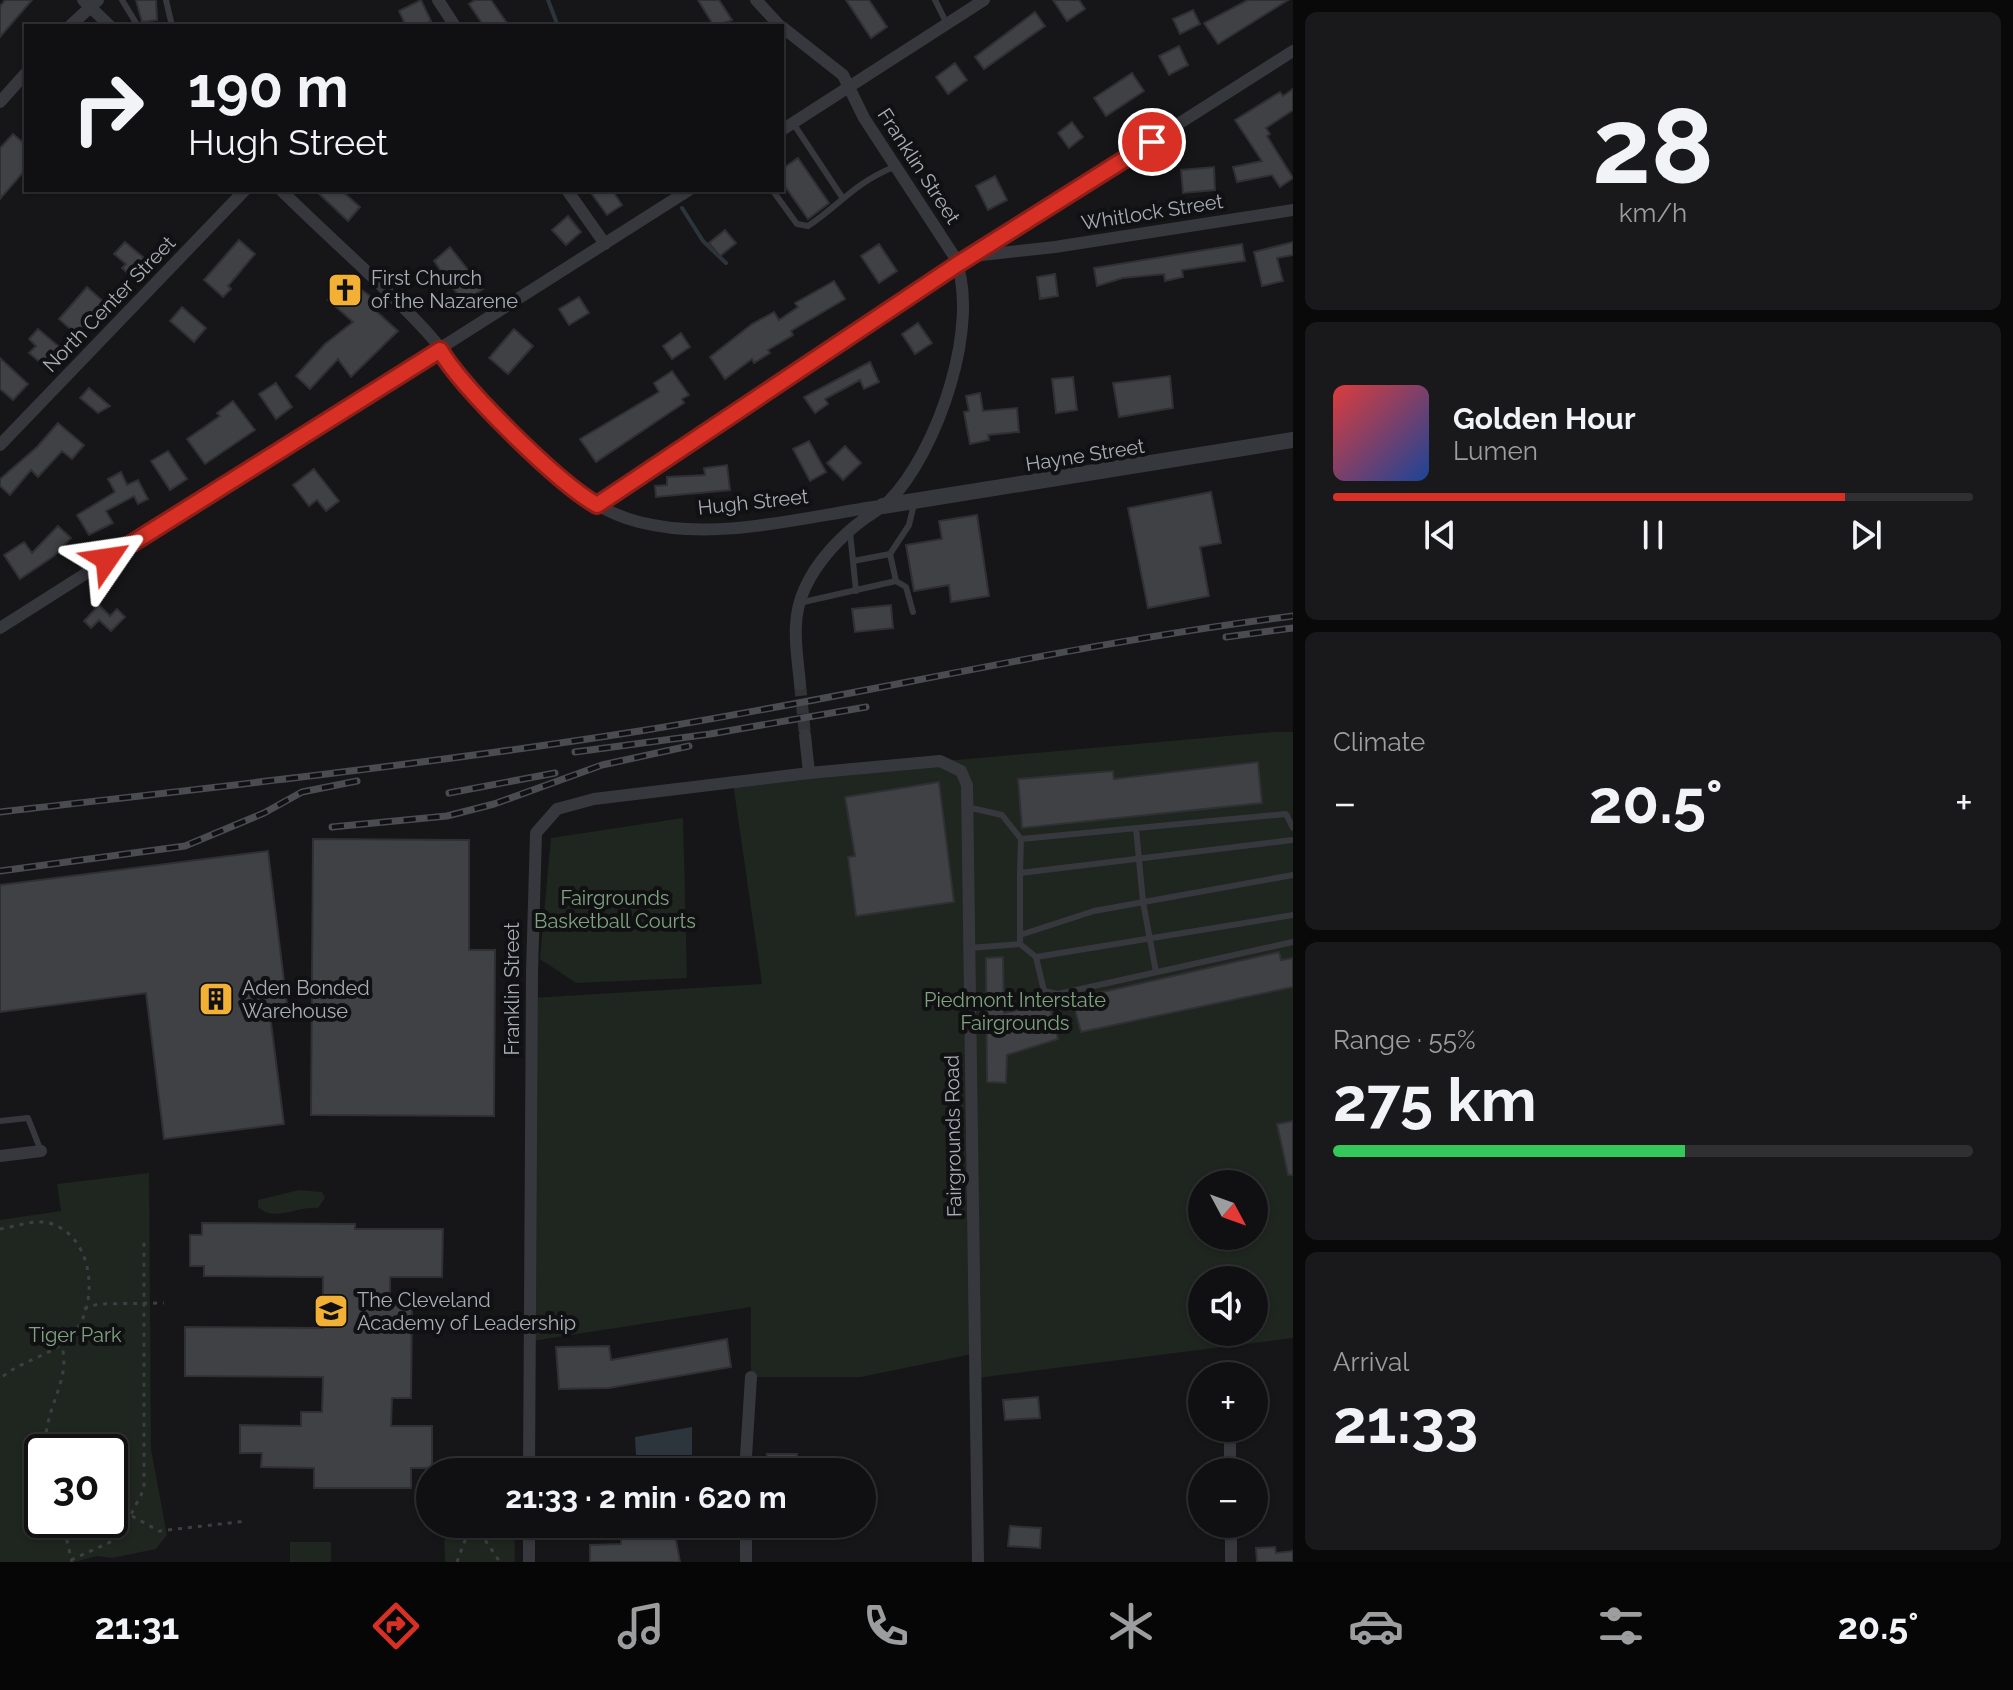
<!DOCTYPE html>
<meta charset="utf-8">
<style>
:root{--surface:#101012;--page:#19191b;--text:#f1f3f6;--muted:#9c9d9f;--line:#303032;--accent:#d93025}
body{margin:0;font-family:Raleway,sans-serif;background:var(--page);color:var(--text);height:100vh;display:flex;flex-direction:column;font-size:30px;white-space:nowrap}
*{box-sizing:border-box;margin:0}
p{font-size:26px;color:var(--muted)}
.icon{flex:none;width:44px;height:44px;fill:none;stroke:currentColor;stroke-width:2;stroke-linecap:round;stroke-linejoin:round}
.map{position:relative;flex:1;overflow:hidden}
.side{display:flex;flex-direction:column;gap:12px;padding:12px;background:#09090a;width:720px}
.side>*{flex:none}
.hud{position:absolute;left:24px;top:24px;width:760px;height:168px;border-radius:0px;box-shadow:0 2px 6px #0004,0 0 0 2px var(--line);background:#101012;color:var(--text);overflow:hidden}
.needle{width:52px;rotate:131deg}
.buttons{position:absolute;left:1188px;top:1170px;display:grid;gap:16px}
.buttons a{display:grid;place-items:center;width:80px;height:80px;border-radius:50%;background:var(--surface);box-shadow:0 2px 6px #0004,0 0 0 2px var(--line);font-size:40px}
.speed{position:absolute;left:24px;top:1434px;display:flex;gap:16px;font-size:40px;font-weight:700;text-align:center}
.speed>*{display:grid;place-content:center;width:104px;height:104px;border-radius:50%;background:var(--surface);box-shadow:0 2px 6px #0004,0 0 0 2px var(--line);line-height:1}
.speed .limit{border:4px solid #111;border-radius:12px;background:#fff;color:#111}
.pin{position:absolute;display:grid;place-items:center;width:68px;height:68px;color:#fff;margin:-34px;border:4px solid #fff;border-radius:50%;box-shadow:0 2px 8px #0007}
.me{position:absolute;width:88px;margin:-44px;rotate:58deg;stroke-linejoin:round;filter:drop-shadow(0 0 6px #0008)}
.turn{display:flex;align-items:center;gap:28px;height:168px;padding:0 32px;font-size:36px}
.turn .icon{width:104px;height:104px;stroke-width:2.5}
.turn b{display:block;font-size:56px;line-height:68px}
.big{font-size:60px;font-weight:700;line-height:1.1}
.side .card{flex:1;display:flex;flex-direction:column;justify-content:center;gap:12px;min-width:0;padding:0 28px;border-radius:12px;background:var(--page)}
.side .dial{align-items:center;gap:0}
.dial b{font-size:104px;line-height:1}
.song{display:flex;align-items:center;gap:24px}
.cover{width:96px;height:96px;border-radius:12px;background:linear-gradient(135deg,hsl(0 70% 55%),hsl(220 70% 35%))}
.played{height:8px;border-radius:4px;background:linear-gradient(90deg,var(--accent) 80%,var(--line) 80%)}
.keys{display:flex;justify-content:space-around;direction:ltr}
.heat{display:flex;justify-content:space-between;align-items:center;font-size:44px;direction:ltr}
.charge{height:12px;border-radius:6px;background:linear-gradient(90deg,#34c759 55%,var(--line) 0)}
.trip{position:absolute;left:416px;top:1458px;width:460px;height:80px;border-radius:40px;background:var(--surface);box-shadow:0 2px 6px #0004,0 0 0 2px var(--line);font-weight:700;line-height:80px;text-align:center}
.dock{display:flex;height:128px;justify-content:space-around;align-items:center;background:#060607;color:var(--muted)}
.dock .icon{width:56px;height:56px}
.dock .on{color:var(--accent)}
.dock b{font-size:36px;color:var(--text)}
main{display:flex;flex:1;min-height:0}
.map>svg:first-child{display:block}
.green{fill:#1e261f;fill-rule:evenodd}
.water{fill:#2c353c}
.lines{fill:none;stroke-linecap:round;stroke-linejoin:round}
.stream{stroke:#2c353c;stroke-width:4}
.building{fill:#404145;stroke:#303034;stroke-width:2}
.minor-tunnel{stroke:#333438;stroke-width:12;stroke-dasharray:12 6;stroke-linecap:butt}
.path{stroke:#3d3f44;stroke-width:3;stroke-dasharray:4 6;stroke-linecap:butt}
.service{stroke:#37383d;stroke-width:6}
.minor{stroke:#37383d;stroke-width:12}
.tertiary{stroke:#37383d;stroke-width:16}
.rail-casing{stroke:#4a4c52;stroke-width:7}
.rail{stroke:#111113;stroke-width:4;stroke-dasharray:12;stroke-linecap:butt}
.route-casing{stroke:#8d1f18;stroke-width:20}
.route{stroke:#d93025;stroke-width:14}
.labels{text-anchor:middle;stroke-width:8;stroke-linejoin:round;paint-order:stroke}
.street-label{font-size:20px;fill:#a8adb8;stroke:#111113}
.poi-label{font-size:20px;fill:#a8adb8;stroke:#111113;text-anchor:start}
.park-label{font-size:20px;fill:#7fa381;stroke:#111113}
</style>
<main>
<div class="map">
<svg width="1293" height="1562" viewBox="0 0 1293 1562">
<rect width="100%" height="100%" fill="#161618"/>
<path class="green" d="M1273,732h20v606l-316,40v-25l-116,24h-110v-70l-219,34v-343l230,-14 -29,-201 76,-10zM1202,1184h52v52h-52zM1202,1280h52v52h-52z
M683,818l4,160 -111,5 -36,-24 11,-121z
M149,1173l2,276 16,86 -11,14 -44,9 -15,-2 -22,6h-75v-342l61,-9 -4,-27zM42,1452h68v68h-68z
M299,1190l23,2 3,6 -7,10c-20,-3 -43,15 -60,-1v-7z
M444,1524h70l1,38h-70z
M290,1542h41v20h-41z"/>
<path class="water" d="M692,1427v28h-56l-1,-18z"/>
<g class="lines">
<path class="stream" d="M548,0l10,26
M682,208l21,33 23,22"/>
</g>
<path class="building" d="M5,0h27l-32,37v-31z
M136,0h20l1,20 -15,2z
M421,0l10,21 -9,5h-16l-7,-15z
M475,0h16l18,26h-25l-15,-22z
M698,0h21l13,20 -18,6z
M846,0h23l18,27 -16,11z
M1053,0h26l6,9 -18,12z
M1248,0h40l-70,44 -14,-21z
M1193,10l7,14 -20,10 -7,-15z
M1035,12l10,14 -61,43 -9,-12z
M1179,46l9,19 -19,10 -10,-19z
M955,63l12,17 -19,14 -12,-17z
M1132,73l12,18 -38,25 -12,-18z
M1293,89v21l-27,18 4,6 -3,2 26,42 -13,9 -8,-12 -35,7 -4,-15 29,-6 -27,-41 45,-28 3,4z
M1072,122l11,15 -14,11 -11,-15z
M13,134l13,11v24l-26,30v-51z
M798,158l31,45 -21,16 -26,-37v-13z
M1214,167l1,23 -32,3 -2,-23z
M995,176l12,24 -19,10 -12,-24z
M315,190h26l19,17 -12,14z
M589,190h23l10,15 -15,10z
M568,216l13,16 -15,13 -14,-15z
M725,230l11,13 -16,13 -11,-13z
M239,240l16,14 -27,32 3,3 -8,8 -19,-17z
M125,242l24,20 -15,17 -12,-11 4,-4 -12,-10z
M1293,242v13l-16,3 6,23 -21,5 -8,-34z
M879,244l18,27 -18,12 -18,-27z
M1242,244l3,17 -63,9 1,7 -18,4 -1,-7 -41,4 -26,8 -3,-18z
M450,247l33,42 -20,13 -29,-41z
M1055,274l3,22 -18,3 -3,-22z
M346,278l36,27 -6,6 22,20 -47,46 -13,-18 -28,30 -14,-13 29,-32 28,-22 -25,-22z
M834,281l11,18 -54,32 2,4 -25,15 2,3 -16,10 -2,-4 -27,20 -15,-22 42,-33 22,-12 5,8 19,-13 -3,-4z
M87,287l18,16 -29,31 -17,-15z
M579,297l10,16 -20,12 -10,-16z
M182,307l24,21 -12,14 -24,-21z
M918,323l14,20 -17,11 -13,-20z
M38,329l24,20 -16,18 -17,-14 7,-7 -7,-7z
M514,329l19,17 -25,28 -19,-16z
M681,333l9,14 -18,12 -9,-13z
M0,358l28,26 -15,16 -13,-11z
M870,362l9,20 -15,7 -4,-9 -35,19 3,5 -13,9 -11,-16z
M672,371l17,24 -7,4 2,4 -88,59 -16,-23 79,-47 -5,-9z
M1170,376l3,32 -54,9 -6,-34z
M1073,377l4,33 -21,3 -4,-34z
M276,383l16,24 -16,12 -17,-25z
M89,388l21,18 -12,7 -18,-15z
M980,393l3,18 34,-3 2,24 -31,3 1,5 -19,4 -6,-32 5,-1 -3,-15z
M233,401l22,29 -50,34 -18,-25 33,-23 -3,-3z
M58,423l26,22 -12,14 -10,-8 -24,26 -7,-7 -21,25 -10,-9v-7l37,-32z
M809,441l17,31 -16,9 -17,-32z
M845,446l16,17 -18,17 -16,-17z
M168,451l19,28 -17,11 -19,-29z
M727,465l3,25 -74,7 -1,-11 12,-1v-8l38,-2 -1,-7z
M314,469l25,32 -13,10 -9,-11 -8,6 -16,-21z
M121,472l6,13 11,-5 10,19 -10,5 -4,-8 -28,15 7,12 -24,12 -12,-20 38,-23 -7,-13z
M1211,492l10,51 -21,4 9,49 -61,12 -20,-100z
M977,515l12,81 -38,6 -2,-17 -35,6 -8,-46 36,-6 -3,-18z
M58,526l13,12 -17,18 -34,23 -16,-24 20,-13 8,11z
M99,605l11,11 7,-7 8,8 -14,14 -12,-11 -8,8 -7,-7z
M891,605l2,23 -38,4 -3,-23z
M1258,762l4,41 -240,25 -4,-49 95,-8 1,8z
M939,782l15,120 -98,14 -8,-59 7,-1 -10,-59z
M313,839l156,1v110h26l-1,166 -183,-1z
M268,851l19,154 -18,2 15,117 -120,15 -18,-146 -146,19v-127z
M1279,952l2,8 12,-2v29l-212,45 -9,-33z
M1003,957l1,56 45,-10 9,36 -51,16 -1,28 -19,-1 -1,-124z
M1293,1121v54h-5l-11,-51z
M202,1223l153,1v5h88l-1,48h-52v28h22l-1,93h-19l-1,28h41v42h-21v20h-97v-20l-53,-1 1,-14h-22v-28l61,1v-14h21l1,-35 -138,-1v-49l138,1v-51l-119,-1v-10h-14v-31h12z
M727,1339l4,28 -122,21 -50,1 -3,-42 53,-1 2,14z
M1038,1397l2,21 -35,2 -2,-20z
M767,1454h30l-1,18h-29z
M651,1524h22l7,38h-90v-17l31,-1v-5l10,-2 -1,-9z
M1010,1526l31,2 -1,20 -32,-2z
M1275,1547l1,6 17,-2v11h-36l-1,-14z"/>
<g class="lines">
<path class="minor-tunnel" d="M800,684l5,51"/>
<path class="path" d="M0,1229c14,-2 36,-10 49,-6 44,12 51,78 25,110 -18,22 -54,27 -74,46
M84,1309l14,-5 66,-1
M47,1452c-8,-38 27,-72 14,-108
M132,1516l27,15 88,-10
M62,1520l10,42
M460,1524l25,16 15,22
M484,1524l1,16
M71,1560l48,-22 25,-49v-250
M457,1562l14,-38"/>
<path class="service" d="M122,0l14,23
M166,0l6,26
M935,0l12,24
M793,123l49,74
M722,190h1
M768,190l5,1 24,33 11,2c33,-22 46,-43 86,-59
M850,532l6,59
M853,561l37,-7
M896,581l10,6 7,25
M799,603l97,-22 -6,-27 19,-29 5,-21
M967,807l35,8 19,24
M1136,828l7,74 13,70
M1020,873l1,-34 265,-25 7,14
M1020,935l74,-24 199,-36
M1020,944v-71l273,-33
M969,948l51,-4 16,13 8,34 14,3 235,-52
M1036,957l257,-42
M0,1121l28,-3 13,33"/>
<path class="minor" d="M83,0l27,26
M438,0l17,26
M756,0l24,26
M70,26l28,-26
M782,27l61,48 21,43 90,138c29,65 -17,197 -65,245 -7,7 -17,12 -25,18 -23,17 -47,42 -59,69 -15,31 -8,63 -5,96
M0,102l26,-29
M782,130l202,-130
M281,190c47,47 99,91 144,140 59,65 123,169 214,192 77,20 164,-5 241,-16
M567,190l38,54
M973,256l82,-9 238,-37
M0,445l245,-255
M597,505l361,-241 335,-213
M0,628l689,-438
M809,773l131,-12 21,10 6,14 11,777
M0,1156l41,-5
M1230,1428v44
M529,1472l3,-500 4,-139 21,-24 37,-10 215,-26 -4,-38
M745,1472l6,-95
M529,1524v38
M746,1524v38
M1231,1524v38"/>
<path class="tertiary" d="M883,506l410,-66"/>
<g class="rail-casing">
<path id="rail" d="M1226,637l67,-9
M575,752l135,-18 156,-27
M449,793l106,-20
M0,812c216,-25 431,-48 646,-82 216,-35 430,-87 647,-114
M332,827l115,-11 47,-12 108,-39 87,-19
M0,871l185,-25 79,-33 38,-21 55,-11"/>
</g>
<use href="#rail" class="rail"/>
</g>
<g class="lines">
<g class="route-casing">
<path id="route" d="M107,559l333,-209c22,38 118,133 157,155l361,-241 194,-122"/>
</g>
<use href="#route" class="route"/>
</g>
<defs>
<g id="church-square" transform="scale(1.8)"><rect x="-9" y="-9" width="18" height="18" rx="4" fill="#f2b134" stroke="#111113"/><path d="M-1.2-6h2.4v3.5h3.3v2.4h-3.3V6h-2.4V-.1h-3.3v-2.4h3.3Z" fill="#111"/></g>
<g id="building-square" transform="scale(1.8)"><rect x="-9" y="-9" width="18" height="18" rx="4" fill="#f2b134" stroke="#111113"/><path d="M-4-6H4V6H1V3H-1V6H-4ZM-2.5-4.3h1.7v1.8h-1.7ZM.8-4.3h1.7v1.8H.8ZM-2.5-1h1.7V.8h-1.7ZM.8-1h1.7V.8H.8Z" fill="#111"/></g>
<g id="school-square" transform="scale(1.8)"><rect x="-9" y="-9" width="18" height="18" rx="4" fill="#f2b134" stroke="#111113"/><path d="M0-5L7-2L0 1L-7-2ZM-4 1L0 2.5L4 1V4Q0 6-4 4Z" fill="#111"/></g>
</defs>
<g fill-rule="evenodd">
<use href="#church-square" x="345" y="290"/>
<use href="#building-square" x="216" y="999"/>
<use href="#school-square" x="331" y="1311"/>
</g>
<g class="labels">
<g class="street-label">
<text transform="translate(919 166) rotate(57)" y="7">Franklin Street</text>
<text transform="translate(1152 212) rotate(-9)" y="7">Whitlock Street</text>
<text transform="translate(109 304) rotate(-46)" y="7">North Center Street</text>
<text transform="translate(1085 455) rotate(-9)" y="7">Hayne Street</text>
<text transform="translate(753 502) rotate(-6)" y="7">Hugh Street</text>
<text transform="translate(512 989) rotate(-90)" y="7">Franklin Street</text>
<text transform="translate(953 1136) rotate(-91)" y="7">Fairgrounds Road</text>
</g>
<g class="poi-label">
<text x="371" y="285">First Church<tspan x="371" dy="23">of the Nazarene</tspan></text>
<text x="242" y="995">Aden Bonded<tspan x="242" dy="23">Warehouse</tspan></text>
<text x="357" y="1307">The Cleveland<tspan x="357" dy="23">Academy of Leadership</tspan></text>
</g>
<g class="park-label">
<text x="615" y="905">Fairgrounds<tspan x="615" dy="23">Basketball Courts</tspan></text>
<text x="1015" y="1007">Piedmont Interstate<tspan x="1015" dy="23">Fairgrounds</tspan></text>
<text x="75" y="1342">Tiger Park</text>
</g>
</g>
</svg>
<div class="buttons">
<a><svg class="needle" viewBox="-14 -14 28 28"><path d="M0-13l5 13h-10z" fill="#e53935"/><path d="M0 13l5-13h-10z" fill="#9c9d9f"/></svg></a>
<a><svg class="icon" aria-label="sound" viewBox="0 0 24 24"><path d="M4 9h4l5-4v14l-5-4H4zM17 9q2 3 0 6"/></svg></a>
<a>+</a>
<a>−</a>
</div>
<div class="speed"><div class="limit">30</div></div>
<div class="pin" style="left:1152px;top:142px;background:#d93025"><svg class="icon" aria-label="arrive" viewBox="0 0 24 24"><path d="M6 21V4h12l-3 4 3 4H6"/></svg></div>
<svg class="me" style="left:107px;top:559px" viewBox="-20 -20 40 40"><path d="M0-17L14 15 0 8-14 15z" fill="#d93025" stroke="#fff" stroke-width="4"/></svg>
<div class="trip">21:33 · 2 min · 620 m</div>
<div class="hud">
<div class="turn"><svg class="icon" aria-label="right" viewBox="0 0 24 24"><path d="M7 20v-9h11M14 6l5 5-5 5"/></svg><div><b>190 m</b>Hugh Street</div></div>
</div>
</div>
<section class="side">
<div class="card dial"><b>28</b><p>km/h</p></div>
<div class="card">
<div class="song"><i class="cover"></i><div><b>Golden Hour</b><p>Lumen</p></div></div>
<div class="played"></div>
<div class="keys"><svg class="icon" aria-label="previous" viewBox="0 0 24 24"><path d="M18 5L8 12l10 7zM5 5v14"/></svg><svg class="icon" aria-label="pause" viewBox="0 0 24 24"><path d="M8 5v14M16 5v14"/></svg><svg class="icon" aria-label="next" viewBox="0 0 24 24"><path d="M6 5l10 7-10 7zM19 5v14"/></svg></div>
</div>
<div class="card"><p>Climate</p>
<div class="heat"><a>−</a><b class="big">20.5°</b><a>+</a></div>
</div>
<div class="card"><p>Range · 55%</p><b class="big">275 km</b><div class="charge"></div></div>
<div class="card"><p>Arrival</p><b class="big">21:33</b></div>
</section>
</main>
<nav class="dock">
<b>21:31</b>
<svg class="icon on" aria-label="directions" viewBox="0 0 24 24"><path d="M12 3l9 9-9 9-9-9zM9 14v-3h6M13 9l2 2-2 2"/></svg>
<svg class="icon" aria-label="music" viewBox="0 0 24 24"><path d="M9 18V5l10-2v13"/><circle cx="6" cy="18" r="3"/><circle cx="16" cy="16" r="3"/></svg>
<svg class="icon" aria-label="phone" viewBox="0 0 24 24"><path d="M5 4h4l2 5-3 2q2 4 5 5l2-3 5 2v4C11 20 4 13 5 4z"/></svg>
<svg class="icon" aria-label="climate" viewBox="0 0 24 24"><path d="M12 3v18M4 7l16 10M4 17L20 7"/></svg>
<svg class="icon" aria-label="car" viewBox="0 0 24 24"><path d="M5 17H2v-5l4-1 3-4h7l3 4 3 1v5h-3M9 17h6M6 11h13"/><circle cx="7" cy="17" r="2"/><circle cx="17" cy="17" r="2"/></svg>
<svg class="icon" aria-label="filters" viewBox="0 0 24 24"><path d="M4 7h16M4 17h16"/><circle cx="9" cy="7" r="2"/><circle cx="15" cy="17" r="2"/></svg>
<b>20.5°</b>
</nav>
